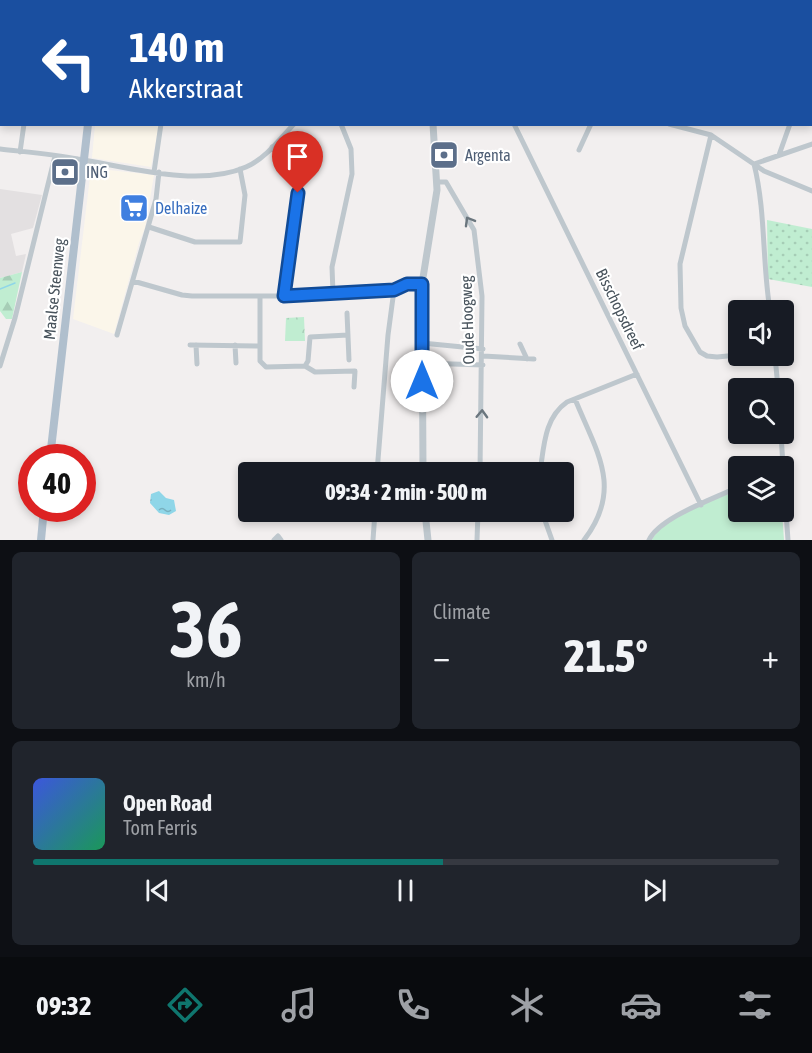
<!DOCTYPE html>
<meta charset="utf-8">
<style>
:root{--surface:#171b24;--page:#20242c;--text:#f1f3f6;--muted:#9ea1a6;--line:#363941;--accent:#0f766e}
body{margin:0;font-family:"Asap Condensed",sans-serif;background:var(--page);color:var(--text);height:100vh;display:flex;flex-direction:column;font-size:22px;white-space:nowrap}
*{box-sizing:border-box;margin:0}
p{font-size:20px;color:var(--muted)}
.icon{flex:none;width:33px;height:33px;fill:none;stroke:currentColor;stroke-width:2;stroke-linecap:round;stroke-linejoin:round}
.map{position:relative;height:540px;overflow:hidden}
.panel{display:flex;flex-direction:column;gap:12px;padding:12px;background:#0d0f14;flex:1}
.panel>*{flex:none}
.top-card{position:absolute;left:0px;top:0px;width:813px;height:126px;box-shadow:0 3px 9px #0003;background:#1a4fa0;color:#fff;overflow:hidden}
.buttons{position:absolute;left:728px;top:300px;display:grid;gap:12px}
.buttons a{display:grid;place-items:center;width:66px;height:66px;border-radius:6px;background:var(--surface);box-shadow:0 3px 9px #0003;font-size:30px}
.speed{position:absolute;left:18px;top:444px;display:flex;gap:12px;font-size:30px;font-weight:700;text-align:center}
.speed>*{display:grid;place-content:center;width:78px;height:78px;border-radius:50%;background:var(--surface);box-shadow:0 3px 9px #0003;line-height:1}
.speed .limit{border:9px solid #d22;background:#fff;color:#111}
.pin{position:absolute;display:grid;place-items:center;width:51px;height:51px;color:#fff;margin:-62px -26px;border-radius:50% 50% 50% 0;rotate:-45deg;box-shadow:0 0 6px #0007}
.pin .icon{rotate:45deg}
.me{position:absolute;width:66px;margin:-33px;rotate:0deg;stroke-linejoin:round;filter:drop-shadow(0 0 4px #0008)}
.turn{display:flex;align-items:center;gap:21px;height:126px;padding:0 30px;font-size:27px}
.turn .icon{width:78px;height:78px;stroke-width:2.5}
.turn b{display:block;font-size:42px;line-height:51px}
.big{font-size:45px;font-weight:800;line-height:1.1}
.panel .widget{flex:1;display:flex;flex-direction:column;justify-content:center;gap:9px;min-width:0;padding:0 21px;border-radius:9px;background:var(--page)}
.panel .dial{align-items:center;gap:0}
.dial b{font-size:78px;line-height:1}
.song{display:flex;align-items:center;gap:18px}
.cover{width:72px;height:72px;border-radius:9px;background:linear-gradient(135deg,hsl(230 70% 55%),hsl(150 70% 35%))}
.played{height:6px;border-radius:3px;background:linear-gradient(90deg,var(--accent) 55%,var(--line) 55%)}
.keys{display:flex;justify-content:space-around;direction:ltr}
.heat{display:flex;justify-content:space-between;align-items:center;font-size:33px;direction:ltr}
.panel .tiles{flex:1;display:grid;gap:12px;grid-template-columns:1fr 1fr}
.widget:last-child{grid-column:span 2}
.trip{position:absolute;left:238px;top:462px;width:336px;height:60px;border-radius:6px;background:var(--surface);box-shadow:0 3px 9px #0003;font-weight:800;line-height:60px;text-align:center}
.dock{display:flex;height:96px;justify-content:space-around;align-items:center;background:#090b0e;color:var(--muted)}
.dock .icon{width:42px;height:42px}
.dock .current{color:var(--accent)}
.dock b{font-size:27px;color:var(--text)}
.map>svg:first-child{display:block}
.commercial{fill:#fbf6ea}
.education{fill:#e3e0e1}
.grass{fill:url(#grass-dots)}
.forest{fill:url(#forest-firs)}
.park{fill:url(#park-crowns)}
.garden{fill:#c0edd1}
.water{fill:url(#water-ripples)}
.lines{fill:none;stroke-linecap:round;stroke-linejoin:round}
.stream{stroke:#8fd6e8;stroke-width:1.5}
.minor{stroke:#bec7cd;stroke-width:5}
.tertiary{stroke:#bec7cd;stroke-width:7}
.primary{stroke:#b0bfcd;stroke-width:8}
.oneway{stroke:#6b767e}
.route-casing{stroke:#114b97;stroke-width:15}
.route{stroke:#1a73e8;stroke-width:10}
.labels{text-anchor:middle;stroke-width:4.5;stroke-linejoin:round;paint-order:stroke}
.service-label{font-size:16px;fill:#4e5e75;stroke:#fff;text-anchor:start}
.shop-label{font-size:16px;fill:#366cbe;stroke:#fff;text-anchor:start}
.street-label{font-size:16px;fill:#48535c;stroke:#fff}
</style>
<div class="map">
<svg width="812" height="540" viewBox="0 0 812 540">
<defs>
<pattern id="grass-dots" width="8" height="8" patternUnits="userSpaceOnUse" patternTransform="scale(1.5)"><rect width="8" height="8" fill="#c0edd1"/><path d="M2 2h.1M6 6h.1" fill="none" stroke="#a6cdb6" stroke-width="1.8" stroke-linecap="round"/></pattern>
<pattern id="forest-firs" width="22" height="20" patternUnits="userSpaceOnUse" patternTransform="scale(1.5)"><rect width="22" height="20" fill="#c0edd1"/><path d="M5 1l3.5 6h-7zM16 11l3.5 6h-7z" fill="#a6cdb6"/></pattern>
<pattern id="park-crowns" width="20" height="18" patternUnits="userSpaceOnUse" patternTransform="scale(1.5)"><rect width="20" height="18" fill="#c0edd1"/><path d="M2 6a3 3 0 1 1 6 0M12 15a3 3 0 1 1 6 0" fill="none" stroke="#a6cdb6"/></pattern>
<pattern id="water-ripples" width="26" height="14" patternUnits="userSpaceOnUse" patternTransform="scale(1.5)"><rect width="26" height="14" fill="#8fd6e8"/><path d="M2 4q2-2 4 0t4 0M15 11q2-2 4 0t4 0" fill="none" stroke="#77b0bf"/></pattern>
</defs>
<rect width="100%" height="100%" fill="#f2efef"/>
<path class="commercial" d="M95,125h64l-8,42 -59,-9z
M91,168l63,7 -9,53 -6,15 -25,91 -41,-15z"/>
<path class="education" d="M0,189l42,6 -9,33 -22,6 5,22 10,-2 -4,18 -22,6z"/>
<path class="grass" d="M767,220l45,9v58l-44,-8z"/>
<path class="forest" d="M22,272l-10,47h-6l-6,-8v-33z"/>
<path class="park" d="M304,317l1,24h-20l1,-23z"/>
<path class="garden" d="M738,490v22h44l2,28h-132c11,-23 63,-40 86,-50z"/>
<path class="water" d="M159,491l7,7 8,2 2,11 -7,4 -10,-2 -9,-10 1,-9z"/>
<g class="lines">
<path class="stream" d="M664,2v-2
M0,289l15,-6"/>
<path class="minor" d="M31,0l1,2
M285,0v2
M533,0l10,2
M177,2l1,-2
M373,2l1,-2
M437,2l1,-2
M658,2v-2
M812,62v-2
M514,124l187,381
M669,124l42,11 53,36 48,20
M711,135l-31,129 1,44 4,18 15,26 7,4 10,1 21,-2
M272,147l23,23 4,9 -15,117
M0,149c26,3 52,5 78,10 50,8 120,29 168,8 19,-8 34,-28 48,-43
M579,150l12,-26
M20,152l4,-28
M779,155l11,-31
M754,164c12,48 8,98 16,146
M754,164l58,-20
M154,172l7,-48
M437,182h9l28,48 8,66 -2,176
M149,227l46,15h45l5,-47 -5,-26
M133,281l49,14 10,1h92l110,-6
M333,293l-1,-26 20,-93 -1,-25 -10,-25
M260,296v65l6,6 39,-1 10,6 40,-1 -1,16
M347,313l2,47
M117,335l39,-136 3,-27
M422,343l61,6
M520,344l7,15
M190,345l70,1
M196,345l1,19
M235,345l1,18
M483,356l51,3
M775,356l3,32
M422,363l61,2
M0,366l15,-48 40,-162
M305,366l3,-5 2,-24 38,-2
M575,399c21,52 49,89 9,141
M781,434l2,32
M783,470l5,70
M377,472l11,-137 6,-45 13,-6h15
M540,472c4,-25 4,-54 27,-70l70,-28
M542,512l10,28
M274,540l4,-4 3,4
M373,540l2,-28
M477,540l1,-28
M649,540c11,-23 65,-41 89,-53"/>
<path class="tertiary" d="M402,0l1,2
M409,0l1,2
M423,472l-1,-188 15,-94 -4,-66
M425,512l3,28"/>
<path class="primary" d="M102,2v-2
M50,458l38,-334
M41,540l3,-32"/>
</g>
<defs><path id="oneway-chevron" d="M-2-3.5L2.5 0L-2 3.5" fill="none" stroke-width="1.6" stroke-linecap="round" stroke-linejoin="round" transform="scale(1.5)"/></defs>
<g class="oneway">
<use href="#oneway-chevron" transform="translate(469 221) rotate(-120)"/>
<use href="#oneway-chevron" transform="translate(482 414) rotate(-88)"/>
</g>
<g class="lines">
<g class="route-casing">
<path id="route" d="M298,193l-14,103 110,-6 13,-6h15v97"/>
</g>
<use href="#route" class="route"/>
</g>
<defs>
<g id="bank-square" transform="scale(1.5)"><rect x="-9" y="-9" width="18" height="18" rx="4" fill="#5c6f8a" stroke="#fff"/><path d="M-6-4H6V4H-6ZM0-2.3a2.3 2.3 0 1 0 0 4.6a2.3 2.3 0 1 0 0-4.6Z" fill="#fff"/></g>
<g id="supermarket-square" transform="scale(1.5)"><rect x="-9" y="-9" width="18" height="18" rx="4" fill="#3f7fe0" stroke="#fff"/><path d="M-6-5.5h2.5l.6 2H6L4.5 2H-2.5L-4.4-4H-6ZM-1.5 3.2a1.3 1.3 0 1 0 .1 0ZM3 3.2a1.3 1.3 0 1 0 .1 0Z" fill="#fff"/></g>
</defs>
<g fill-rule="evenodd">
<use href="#bank-square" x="444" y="155"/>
<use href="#bank-square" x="65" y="172"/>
<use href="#supermarket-square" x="134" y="208"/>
</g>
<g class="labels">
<g class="service-label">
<text x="465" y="161">Argenta</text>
<text x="86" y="178">ING</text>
</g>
<g class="shop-label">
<text x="155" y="214">Delhaize</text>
</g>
<g class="street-label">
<text transform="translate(54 289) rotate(-84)" y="6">Maalse Steenweg</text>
<text transform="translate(620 309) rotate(64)" y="6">Bisschopsdreef</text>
<text transform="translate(467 320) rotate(-92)" y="6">Oude Hoogweg</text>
</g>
</g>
</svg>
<div class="buttons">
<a><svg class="icon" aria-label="sound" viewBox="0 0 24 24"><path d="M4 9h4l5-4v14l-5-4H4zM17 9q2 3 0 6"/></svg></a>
<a><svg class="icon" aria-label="search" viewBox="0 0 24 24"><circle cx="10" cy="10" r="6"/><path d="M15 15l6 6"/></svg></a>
<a><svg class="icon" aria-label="layers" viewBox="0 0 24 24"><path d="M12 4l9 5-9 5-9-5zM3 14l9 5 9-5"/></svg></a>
</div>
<div class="speed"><div class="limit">40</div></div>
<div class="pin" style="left:298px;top:193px;background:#d93025"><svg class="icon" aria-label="arrive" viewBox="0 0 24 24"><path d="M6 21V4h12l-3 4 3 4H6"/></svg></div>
<svg class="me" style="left:422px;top:381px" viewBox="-20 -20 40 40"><circle r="19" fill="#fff"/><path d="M0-13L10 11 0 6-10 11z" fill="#1a73e8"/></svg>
<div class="trip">09:34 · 2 min · 500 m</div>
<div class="top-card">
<div class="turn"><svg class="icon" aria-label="left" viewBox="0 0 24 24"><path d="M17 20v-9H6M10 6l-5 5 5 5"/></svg><div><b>140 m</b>Akkerstraat</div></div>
</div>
</div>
<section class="panel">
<div class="tiles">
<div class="widget dial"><b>36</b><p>km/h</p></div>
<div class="widget"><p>Climate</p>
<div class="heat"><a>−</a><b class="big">21.5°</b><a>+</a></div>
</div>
<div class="widget">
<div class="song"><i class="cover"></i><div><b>Open Road</b><p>Tom Ferris</p></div></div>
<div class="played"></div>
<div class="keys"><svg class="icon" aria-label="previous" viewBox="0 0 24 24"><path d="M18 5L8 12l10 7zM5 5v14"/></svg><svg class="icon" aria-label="pause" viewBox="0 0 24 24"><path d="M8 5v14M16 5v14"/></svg><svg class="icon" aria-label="next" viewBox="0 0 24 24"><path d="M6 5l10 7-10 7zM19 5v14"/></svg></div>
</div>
</div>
</section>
<nav class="dock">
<b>09:32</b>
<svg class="icon current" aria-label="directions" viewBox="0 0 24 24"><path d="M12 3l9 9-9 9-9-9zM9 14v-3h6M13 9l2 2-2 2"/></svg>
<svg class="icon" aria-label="music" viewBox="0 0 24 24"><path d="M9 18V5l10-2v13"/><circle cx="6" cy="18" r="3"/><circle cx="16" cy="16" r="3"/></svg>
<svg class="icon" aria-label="phone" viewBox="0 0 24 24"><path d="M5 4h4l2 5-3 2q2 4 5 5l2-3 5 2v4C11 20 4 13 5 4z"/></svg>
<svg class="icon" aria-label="climate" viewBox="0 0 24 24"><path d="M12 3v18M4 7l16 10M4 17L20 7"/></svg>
<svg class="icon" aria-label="car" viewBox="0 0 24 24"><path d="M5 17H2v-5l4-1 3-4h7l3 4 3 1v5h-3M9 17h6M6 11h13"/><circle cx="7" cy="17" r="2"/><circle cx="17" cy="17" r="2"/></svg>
<svg class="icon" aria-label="filters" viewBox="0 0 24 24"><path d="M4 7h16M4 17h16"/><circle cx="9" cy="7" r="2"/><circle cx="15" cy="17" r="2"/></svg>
</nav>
